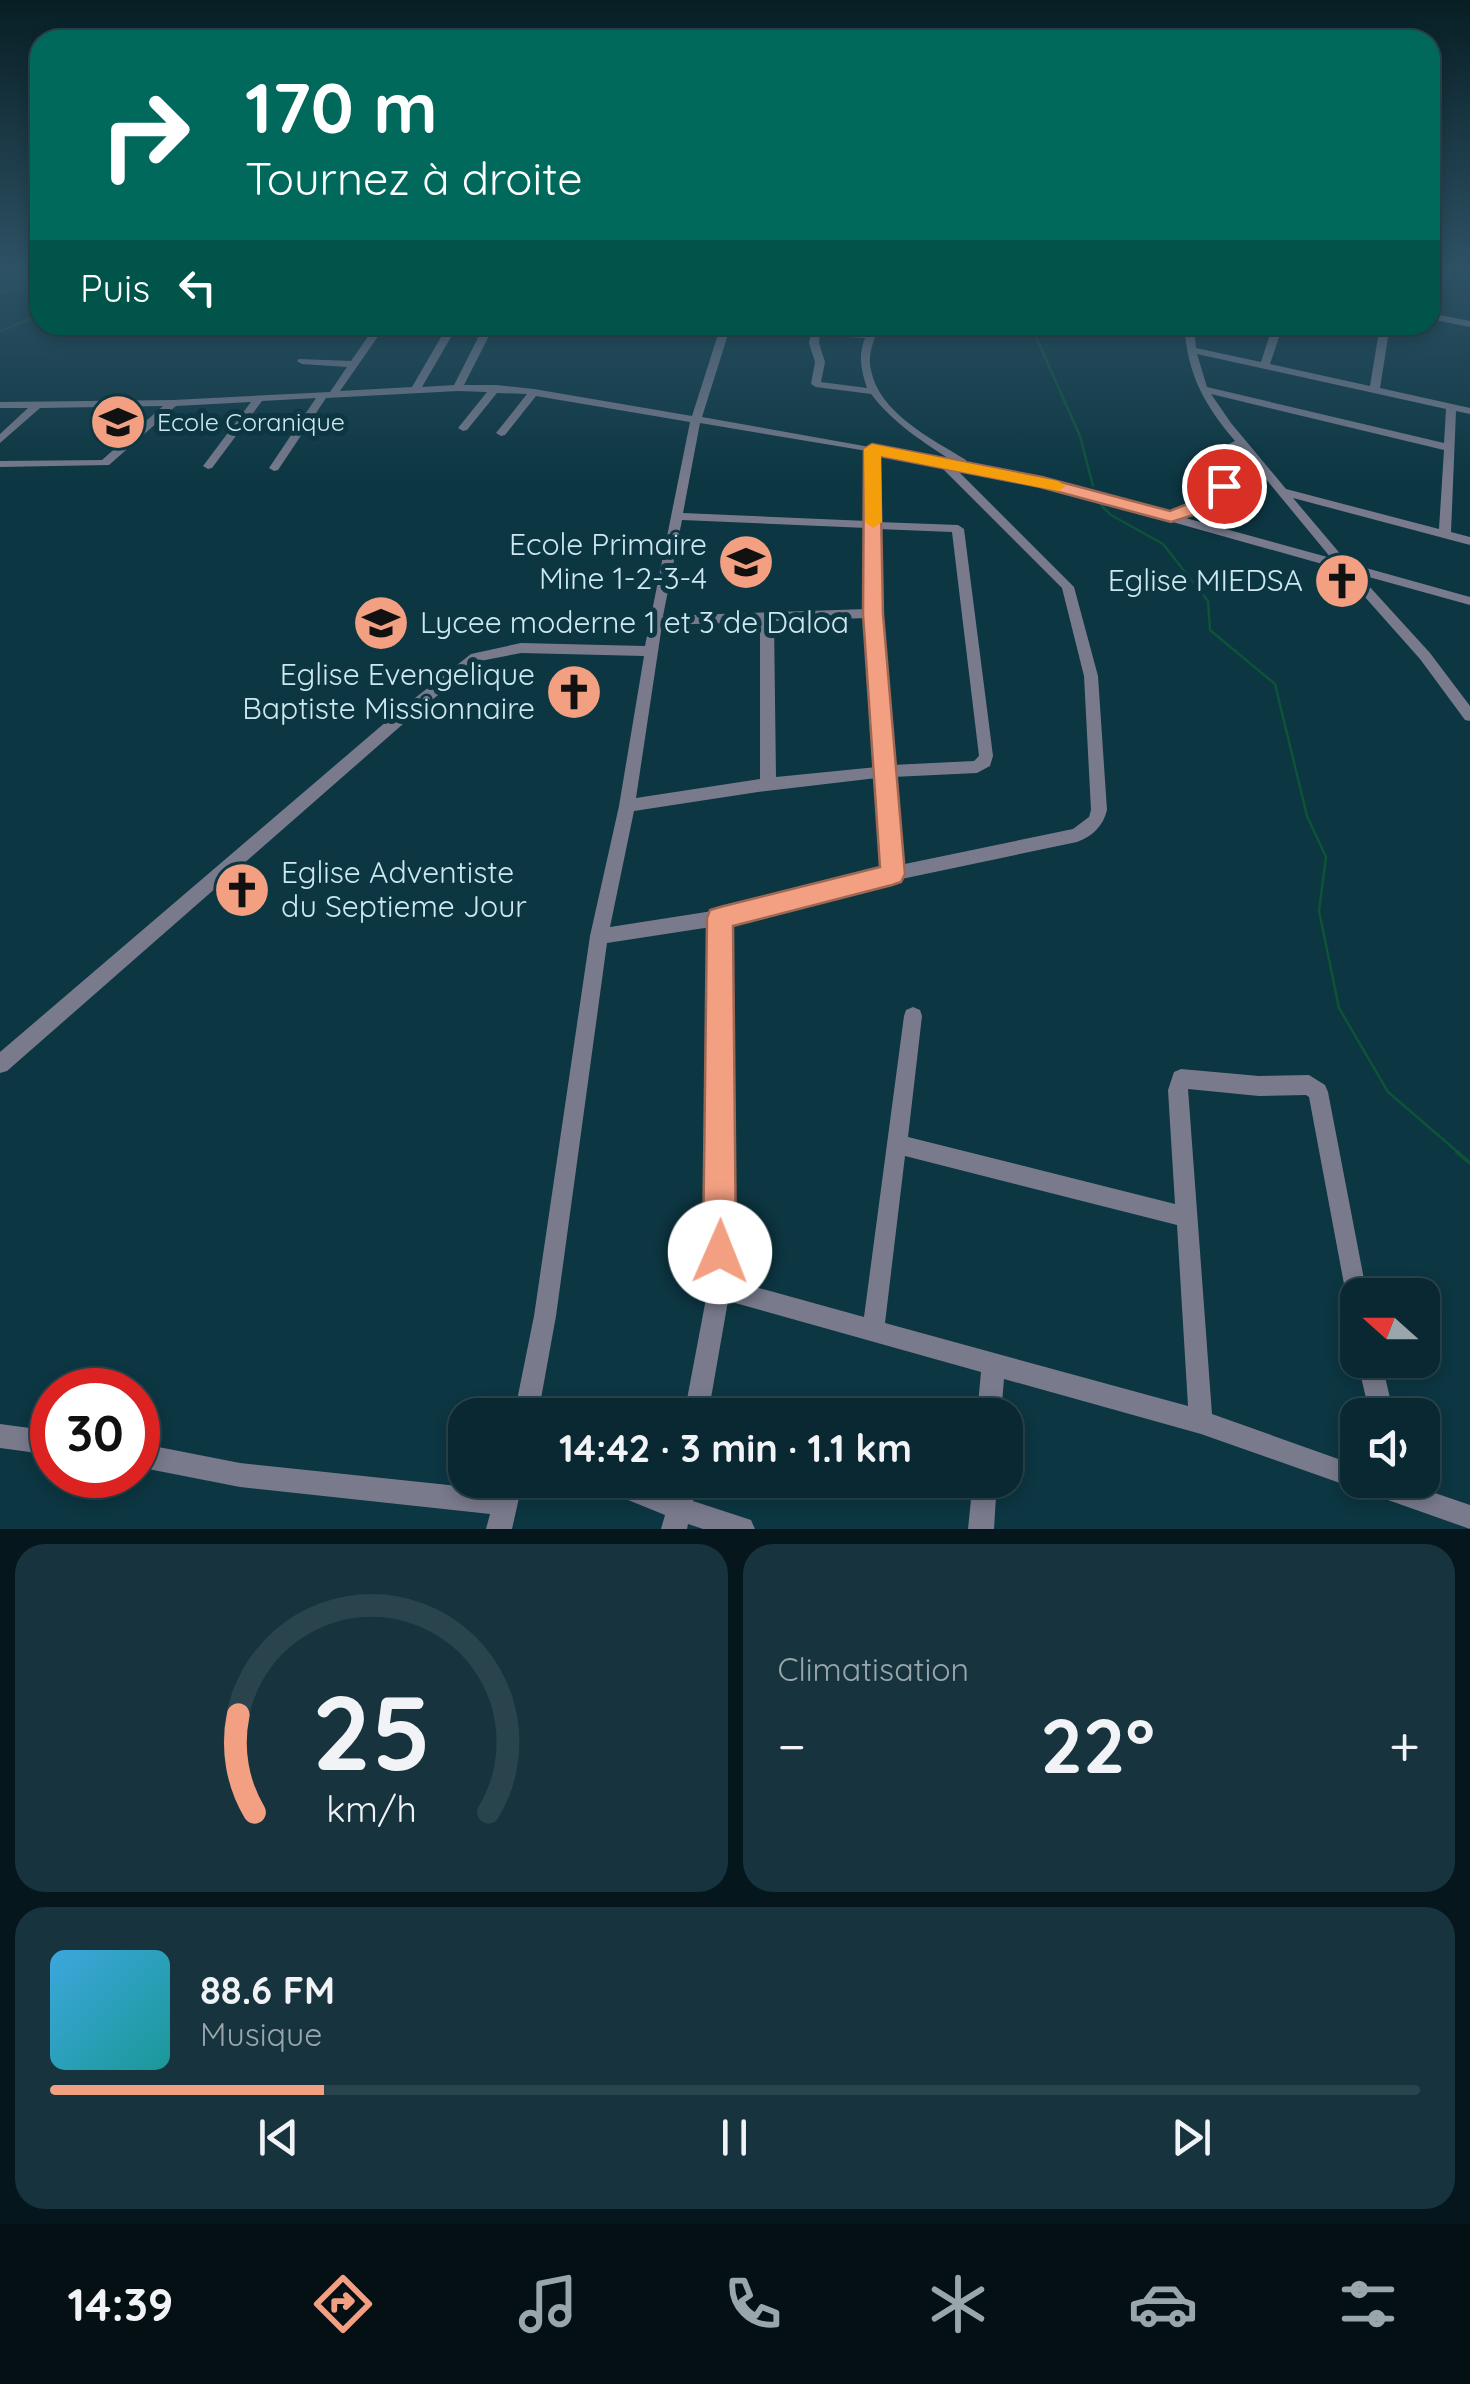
<!DOCTYPE html>
<html lang="fr">
<meta charset="utf-8">
<style>
:root{--surface:#092832;--page:#17343e;--text:#f1f3f6;--muted:#99a6ac;--line:#29444d;--accent:#f3a082}
body{margin:0;font-family:Quicksand,sans-serif;background:var(--page);color:var(--text);height:100vh;display:flex;flex-direction:column;font-size:38px;white-space:nowrap}
*{box-sizing:border-box;margin:0}
p{font-size:32px;color:var(--muted)}
.icon{flex:none;width:55px;height:55px;fill:none;stroke:currentColor;stroke-width:2;stroke-linecap:round;stroke-linejoin:round}
.map{position:relative;height:1529px;overflow:hidden}
.details{display:flex;flex-direction:column;gap:15px;padding:15px;background:#05161c;flex:1}
.details>*{flex:none}
.hud{position:absolute;left:30px;top:30px;width:1410px;height:305px;border-radius:30px;box-shadow:0 5px 15px #0003,0 0 0 2px var(--line);background:#00695c;color:#fff;overflow:hidden}
.needle{width:65px;rotate:291deg}
.buttons{position:absolute;left:1340px;top:1278px;display:grid;gap:20px}
.buttons a{display:grid;place-items:center;width:100px;height:100px;border-radius:20px;background:var(--surface);box-shadow:0 5px 15px #0003,0 0 0 2px var(--line);font-size:50px}
.speed{position:absolute;left:30px;top:1368px;display:flex;gap:20px;font-size:50px;font-weight:700;text-align:center}
.speed>*{display:grid;place-content:center;width:130px;height:130px;border-radius:50%;background:var(--surface);box-shadow:0 5px 15px #0003,0 0 0 2px var(--line);line-height:1}
.speed .limit{border:15px solid #d22;background:#fff;color:#111}
.pin{position:absolute;display:grid;place-items:center;width:85px;height:85px;color:#fff;margin:-42px;border:5px solid #fff;border-radius:50%;box-shadow:0 2px 10px #0007}
.me{position:absolute;width:110px;margin:-55px;rotate:1deg;stroke-linejoin:round;filter:drop-shadow(0 0 8px #0008)}
.turn{display:flex;align-items:center;gap:35px;height:210px;padding:0 50px;font-size:45px}
.turn .icon{width:130px;height:130px;stroke-width:2.5}
.turn b{display:block;font-size:70px;line-height:85px}
.then{display:flex;align-items:center;height:95px;padding:0 50px;background:#0003;gap:20px;font-size:38px}
.big{font-size:75px;font-weight:700;line-height:1.1}
.details .card{flex:1;display:flex;flex-direction:column;justify-content:center;gap:15px;min-width:0;padding:0 35px;border-radius:30px;background:var(--page)}
.details .dial{align-items:center;gap:0}
.dial svg{height:260px;overflow:visible;fill:none;stroke:var(--line);stroke-width:7;stroke-linecap:round;text-anchor:middle}
.dial text{fill:var(--text);stroke:none}
.song{display:flex;align-items:center;gap:30px}
.cover{width:120px;height:120px;border-radius:15px;background:linear-gradient(135deg,hsl(200 70% 55%),hsl(180 70% 35%))}
.played{height:10px;border-radius:5px;background:linear-gradient(90deg,var(--accent) 20%,var(--line) 20%)}
.keys{display:flex;justify-content:space-around;direction:ltr}
.heat{display:flex;justify-content:space-between;align-items:center;font-size:55px;direction:ltr}
.details .tiles{flex:1;display:grid;gap:15px;grid-template-columns:1fr 1fr}
.card:last-child{grid-column:span 2}
.trip{position:absolute;left:448px;top:1398px;width:575px;height:100px;border-radius:30px;background:var(--surface);box-shadow:0 5px 15px #0003,0 0 0 2px var(--line);font-weight:700;line-height:100px;text-align:center}
.tab-bar{display:flex;height:160px;justify-content:space-around;align-items:center;background:#041014;color:var(--muted)}
.tab-bar .icon{width:70px;height:70px}
.tab-bar .current{color:var(--accent)}
.tab-bar b{font-size:45px;color:var(--text)}
.map>svg:first-child{display:block}
.lines{fill:none;stroke-linecap:round;stroke-linejoin:round}
.stream-far1{stroke:#0e5337;stroke-width:2.5}
.stream{stroke:#0e5337;stroke-width:4}
.minor{fill:#797b8d;fill-rule:evenodd}
.route{fill:#f3a082;stroke:#9e6854;stroke-width:2.5}
.slow{fill:#f59e0b}
.labels{text-anchor:middle;stroke-width:10;stroke-linejoin:round;paint-order:stroke}
.far-poi-label{font-size:25px;fill:#cde8f1;stroke:#0c3642;text-anchor:start}
.poi-label{font-size:30px;fill:#cde8f1;stroke:#0c3642;text-anchor:end}
</style>
<div class="map">
<svg width="1470" height="1529" viewBox="0 0 1470 1529">
<rect width="100%" height="100%" fill="#0c3642"/>
<g class="lines">
<path class="stream-far1" d="M0,292l40,-11
M1035,325l-2,5 47,106 13,50
M0,331l40,-16
M1101,505l10,10 52,29 45,57 2,29 65,54 32,132 19,41 -7,54 20,97 49,84 72,62"/>
<path class="stream" d="M1457,1152l13,11"/>
<path class="minor" d="M1430,313l40,8v6l-40,-8z
M376,325h10l-46,66 72,-4 36,-62h10l-36,62 32,-2 28,-55 -1,-5h10l1,5 -28,55h32l38,4 158,27 29,-91h10l-29,92 252,45c-31,-20 -61,-39 -83,-68l-55,-7 -5,-3 4,-22 -6,-19 4,-18h10l-1,5 46,2 2,-7h10c-6,15 -13,29 -9,45 8,43 61,69 95,90v4l76,15 127,35 35,-10 14,-10 3,-11 13,-2 3,-19 -8,-18 6,-3c-32,-38 -47,-66 -51,-116h10l2,23 65,14 12,-37h10l-13,39 100,22 10,-61h10l-10,63 90,20v6l-14,-3 -5,121 19,5v8l-177,-47 55,65 122,34v8l-112,-31 72,79 40,53v15l-5,-1 -45,-61 -80,-90 -299,-84 -85,-16 118,118 24,89 9,134c-4,16 -14,26 -30,32l-185,39 -164,42 5,148 -3,209 134,37 40,-301 2,-6 7,-3 7,3 2,6 -14,121 267,67 -7,-114 6,-18 7,-3 78,7 50,-1 16,10 3,7 39,203h-9v24l-8,-3 -41,-219 -3,-2 -47,1 -71,-7 24,325 146,52v14h39l73,25v24l-269,-95 -197,-55 -3,36h-24l4,-43 -253,-71 -20,114h-24l24,-127 5,-217 -2,-144 -104,16 -51,373 -18,99h-24l20,-99 56,-380 29,-130 25,-150 -123,-3 -41,8 -69,56 -404,354 -7,2v-21l401,-343 70,-55 50,-11 124,3 45,-224 -154,-26 -31,39 -4,1 -5,-3 31,-39 -30,-1 -30,37 -4,1 -5,-3 29,-36 -29,-1 -132,7 -48,72 -4,1 -5,-3 47,-70 -54,3 -50,67 -4,1 -5,-3 48,-64 -75,4 -67,59 -109,2v-6l102,-1 61,-54 -123,2 -40,35v-9l28,-26h-28v-6l173,-2 157,-8 17,-25 -45,-3 -5,-3 2,-2 52,2zM820,335l45,3c-7,17 -4,32 2,50l-46,-6 4,-20 -6,-19zM1197,354l249,55 -2,34 -237,-56zM1211,394l233,56 -5,79 -153,-40 -55,-66zM700,423l167,28v70l-184,-8zM1242,450l89,108 -149,-41 30,-9 16,-11 2,-9 13,-2 4,-24zM877,453l63,13 122,122 22,88 7,134 -2,7 -16,12 -173,36 -7,-88 84,-4 13,-7 3,-10 -29,-227 -6,-4 -80,-3zM682,520l185,8v81l-204,7zM878,529l74,3 27,224 -5,5 -82,4 -13,-152zM867,618l10,149 -101,10 -2,-156zM760,622v157l-124,19 26,-173zM877,778l6,91 -164,41 -109,17 24,-116 124,-19zM905,1156l272,69 11,181 -303,-83z
M1357,1360h24l13,55h-24z
M0,1424l52,7v24l-52,-7z
M138,1443l102,20 256,27 3,-10h24l-11,49h-26l4,-15 -250,-27 -102,-20z
M598,1480h42l30,12 3,-12h24l-4,21 58,19 4,9h-52l-15,-5 -1,5h-26l4,-14 -64,-26z
M973,1480h24l-3,49h-26z"/>
</g>
<linearGradient id="sky" x2="0" y2="1"><stop stop-color="#071e24"/><stop offset="0.56" stop-color="#2e5265"/><stop offset="1" stop-color="#2e5265" stop-opacity="0"/></linearGradient>
<rect width="1470" height="482" fill="url(#sky)"/>
<path class="route" d="M872,444l170,33 128,34 45,-18 3,-11h12l3,13 -14,12 -48,15 -131,-35 -160,-31 3,158 22,260 -4,8 -9,3 -159,41 3,326 -5,11 -11,5 -12,-5 -5,-11 4,-334 3,-8 10,-3 160,-40 -17,-253 1,-165z"/>
<path class="slow" d="M872,444l186,37 8,5 -8,5 -177,-35 1,66 -9,6 -8,-6 -1,-73z"/>
<defs>
<g id="school-disc" transform="scale(2.875)"><circle r="9.5" fill="#f3a082" stroke="#0c3642"/><path d="M0-5L7-2L0 1L-7-2ZM-4 1L0 2.5L4 1V4Q0 6-4 4Z" fill="#111"/></g>
<g id="church-disc" transform="scale(2.875)"><circle r="9.5" fill="#f3a082" stroke="#0c3642"/><path d="M-1.2-6h2.4v3.5h3.3v2.4h-3.3V6h-2.4V-.1h-3.3v-2.4h3.3Z" fill="#111"/></g>
</defs>
<g fill-rule="evenodd">
<use href="#school-disc" x="118" y="422"/>
<use href="#school-disc" x="746" y="562"/>
<use href="#church-disc" x="1342" y="581"/>
<use href="#school-disc" x="381" y="623"/>
<use href="#church-disc" x="574" y="692"/>
<use href="#church-disc" x="242" y="890"/>
</g>
<g class="labels">
<g class="far-poi-label">
<text x="157" y="431">Ecole Coranique</text>
</g>
<g class="poi-label">
<text x="707" y="555">Ecole Primaire<tspan x="707" dy="34">Mine 1-2-3-4</tspan></text>
<text x="1303" y="591">Eglise MIEDSA</text>
<text x="420" y="633" text-anchor="start">Lycee moderne 1 et 3 de Daloa</text>
<text x="535" y="685">Eglise Evengelique<tspan x="535" dy="34">Baptiste Missionnaire</tspan></text>
<text x="281" y="883" text-anchor="start">Eglise Adventiste<tspan x="281" dy="34">du Septieme Jour</tspan></text>
</g>
</g>
</svg>
<div class="buttons">
<a><svg class="needle" viewBox="-14 -14 28 28"><path d="M0-13l5 13h-10z" fill="#e53935"/><path d="M0 13l5-13h-10z" fill="#99a6ac"/></svg></a>
<a><svg class="icon" aria-label="sound" viewBox="0 0 24 24"><path d="M4 9h4l5-4v14l-5-4H4zM17 9q2 3 0 6"/></svg></a>
</div>
<div class="speed"><div class="limit">30</div></div>
<div class="pin" style="left:1224px;top:486px;background:#d93025"><svg class="icon" aria-label="arrive" viewBox="0 0 24 24"><path d="M6 21V4h12l-3 4 3 4H6"/></svg></div>
<svg class="me" style="left:720px;top:1252px" viewBox="-20 -20 40 40"><circle r="19" fill="#fff"/><path d="M0-13L10 11 0 6-10 11z" fill="#f3a082"/></svg>
<div class="trip">14:42 · 3 min · 1.1 km</div>
<div class="hud">
<div class="turn"><svg class="icon" aria-label="right" viewBox="0 0 24 24"><path d="M7 20v-9h11M14 6l5 5-5 5"/></svg><div><b>170 m</b>Tournez à droite</div></div>
<div class="then">Puis<svg class="icon" aria-label="left" viewBox="0 0 24 24"><path d="M17 20v-9H6M10 6l-5 5 5 5"/></svg></div>
</div>
</div>
<section class="details">
<div class="tiles">
<div class="card dial"><svg viewBox="0 0 100 80">
<path d="M14 69A42 42 0 1 1 86 69"/>
<path d="M14 69A42 42 0 0 1 9 39" stroke="#f3a082"/>
<text x="50" y="56" font-size="32" font-weight="700">25</text>
<text x="50" y="72" font-size="11">km/h</text>
</svg></div>
<div class="card"><p>Climatisation</p>
<div class="heat"><a>−</a><b class="big">22°</b><a>+</a></div>
</div>
<div class="card">
<div class="song"><i class="cover"></i><div><b>88.6 FM</b><p>Musique</p></div></div>
<div class="played"></div>
<div class="keys"><svg class="icon" aria-label="previous" viewBox="0 0 24 24"><path d="M18 5L8 12l10 7zM5 5v14"/></svg><svg class="icon" aria-label="pause" viewBox="0 0 24 24"><path d="M8 5v14M16 5v14"/></svg><svg class="icon" aria-label="next" viewBox="0 0 24 24"><path d="M6 5l10 7-10 7zM19 5v14"/></svg></div>
</div>
</div>
</section>
<nav class="tab-bar">
<b>14:39</b>
<svg class="icon current" aria-label="directions" viewBox="0 0 24 24"><path d="M12 3l9 9-9 9-9-9zM9 14v-3h6M13 9l2 2-2 2"/></svg>
<svg class="icon" aria-label="music" viewBox="0 0 24 24"><path d="M9 18V5l10-2v13"/><circle cx="6" cy="18" r="3"/><circle cx="16" cy="16" r="3"/></svg>
<svg class="icon" aria-label="phone" viewBox="0 0 24 24"><path d="M5 4h4l2 5-3 2q2 4 5 5l2-3 5 2v4C11 20 4 13 5 4z"/></svg>
<svg class="icon" aria-label="climate" viewBox="0 0 24 24"><path d="M12 3v18M4 7l16 10M4 17L20 7"/></svg>
<svg class="icon" aria-label="car" viewBox="0 0 24 24"><path d="M5 17H2v-5l4-1 3-4h7l3 4 3 1v5h-3M9 17h6M6 11h13"/><circle cx="7" cy="17" r="2"/><circle cx="17" cy="17" r="2"/></svg>
<svg class="icon" aria-label="filters" viewBox="0 0 24 24"><path d="M4 7h16M4 17h16"/><circle cx="9" cy="7" r="2"/><circle cx="15" cy="17" r="2"/></svg>
</nav>
